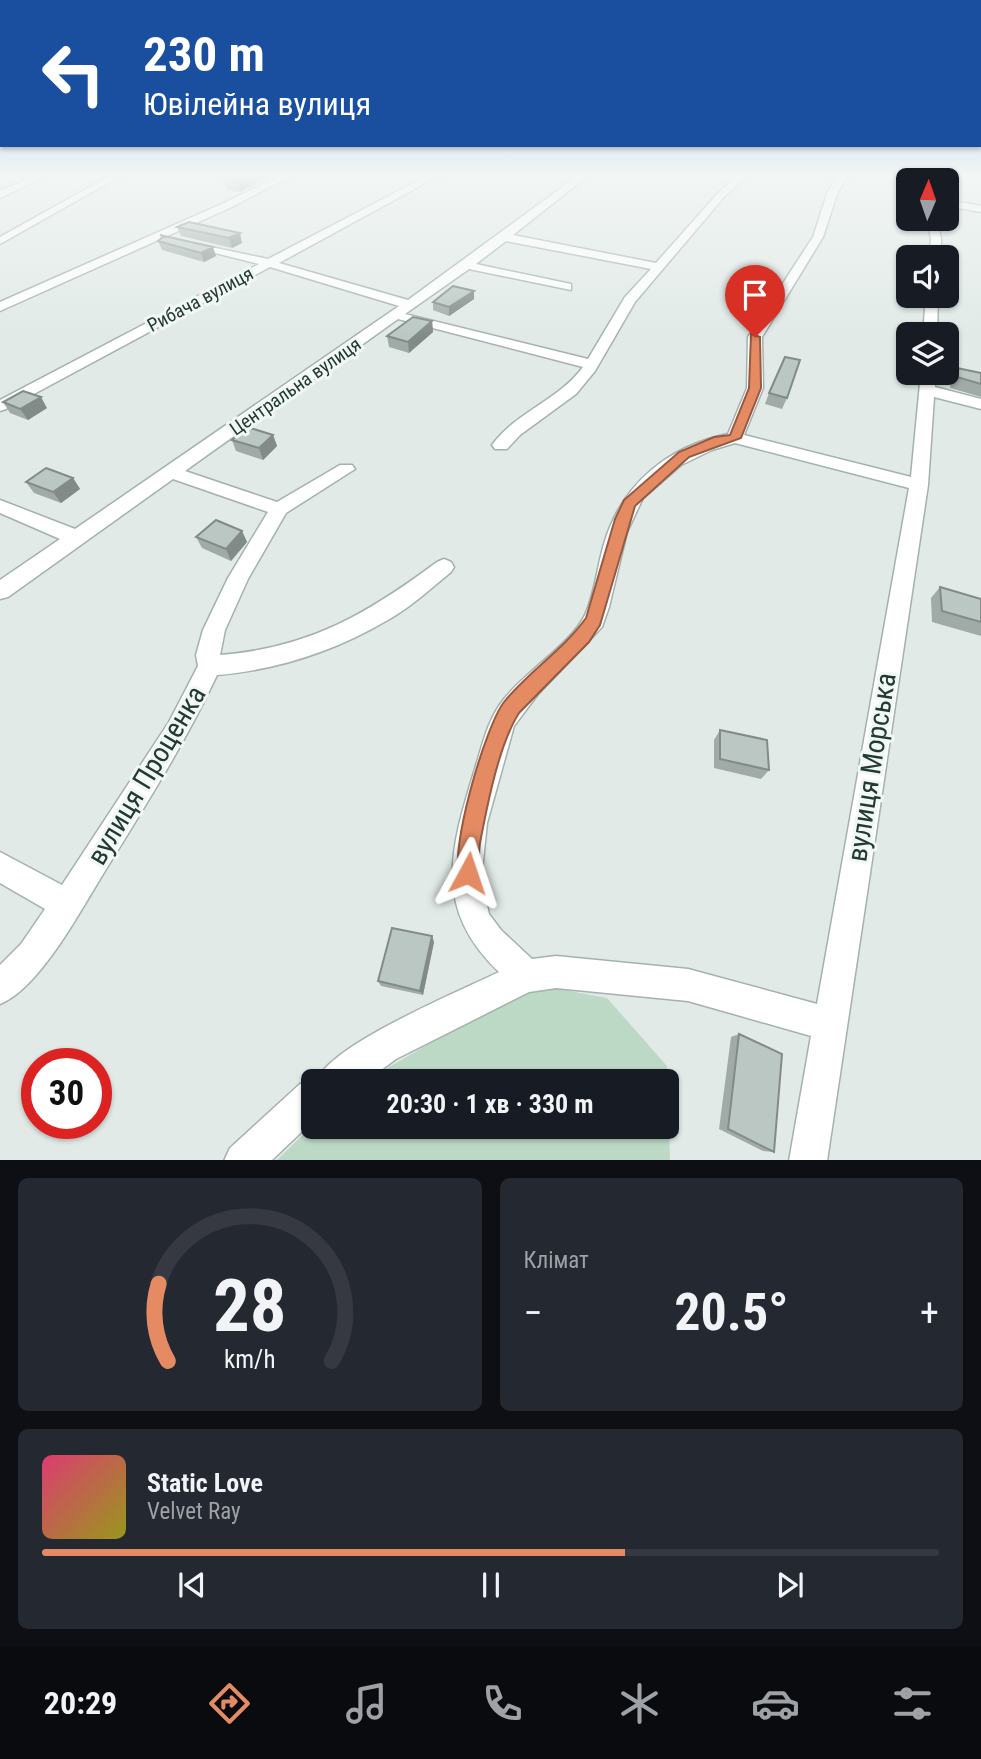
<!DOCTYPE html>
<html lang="uk">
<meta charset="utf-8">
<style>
:root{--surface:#171b24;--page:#242831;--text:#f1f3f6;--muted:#9ea1a6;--line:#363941;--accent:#e58b64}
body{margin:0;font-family:"Roboto Condensed",sans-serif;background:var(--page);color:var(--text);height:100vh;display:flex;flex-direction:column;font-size:26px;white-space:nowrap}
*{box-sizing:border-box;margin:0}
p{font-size:23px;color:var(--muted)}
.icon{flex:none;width:38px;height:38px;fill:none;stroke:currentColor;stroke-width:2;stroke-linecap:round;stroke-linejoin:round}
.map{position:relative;height:1160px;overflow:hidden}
.panel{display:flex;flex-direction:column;gap:18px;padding:18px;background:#0d0f14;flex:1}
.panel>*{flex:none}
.guide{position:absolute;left:0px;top:0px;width:982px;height:147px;box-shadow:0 2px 5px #0004;background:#1a4fa0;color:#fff;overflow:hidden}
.needle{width:46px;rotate:2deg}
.buttons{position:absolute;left:896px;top:168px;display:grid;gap:14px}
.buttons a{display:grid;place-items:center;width:63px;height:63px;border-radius:10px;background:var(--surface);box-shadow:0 2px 5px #0004;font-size:35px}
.speed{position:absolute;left:21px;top:1048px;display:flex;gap:14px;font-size:35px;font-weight:700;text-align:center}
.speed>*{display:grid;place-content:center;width:91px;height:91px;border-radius:50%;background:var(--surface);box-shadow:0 2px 5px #0004;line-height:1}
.speed .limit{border:10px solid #d22;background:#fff;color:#111}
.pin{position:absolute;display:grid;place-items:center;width:60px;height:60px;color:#fff;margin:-72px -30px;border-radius:50% 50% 50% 0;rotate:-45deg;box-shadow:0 0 7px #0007}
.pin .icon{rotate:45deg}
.me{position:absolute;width:77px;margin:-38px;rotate:5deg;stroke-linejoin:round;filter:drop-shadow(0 0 5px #0008)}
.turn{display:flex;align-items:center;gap:24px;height:147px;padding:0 28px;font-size:32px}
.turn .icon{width:91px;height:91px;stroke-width:2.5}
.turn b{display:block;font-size:49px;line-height:60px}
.big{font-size:52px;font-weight:700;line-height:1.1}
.panel .widget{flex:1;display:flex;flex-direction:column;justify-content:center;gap:10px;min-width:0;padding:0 24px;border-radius:10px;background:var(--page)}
.panel .dial{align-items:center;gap:0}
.dial svg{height:182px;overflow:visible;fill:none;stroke:var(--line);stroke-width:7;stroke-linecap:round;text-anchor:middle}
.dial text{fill:var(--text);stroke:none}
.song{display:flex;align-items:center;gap:21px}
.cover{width:84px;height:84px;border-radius:10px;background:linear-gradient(135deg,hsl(340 70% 55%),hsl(60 70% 35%))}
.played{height:7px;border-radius:4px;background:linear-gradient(90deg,var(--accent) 65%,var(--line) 65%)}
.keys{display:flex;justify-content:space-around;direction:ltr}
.heat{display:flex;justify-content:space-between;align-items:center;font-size:38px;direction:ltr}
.panel .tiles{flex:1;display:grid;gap:18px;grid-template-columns:1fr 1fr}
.widget:last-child{grid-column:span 2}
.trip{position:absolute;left:301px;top:1069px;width:378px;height:70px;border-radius:10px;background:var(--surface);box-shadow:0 2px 5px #0004;font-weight:700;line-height:70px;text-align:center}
.menu{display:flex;height:112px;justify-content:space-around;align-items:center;background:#090b0e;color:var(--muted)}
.menu .icon{width:49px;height:49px}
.menu .active{color:var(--accent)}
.menu b{font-size:32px;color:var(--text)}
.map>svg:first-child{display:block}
.green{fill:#bcd9c5}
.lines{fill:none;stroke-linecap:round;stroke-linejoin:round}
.minor-casing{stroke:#a4b1ae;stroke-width:3}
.minor{fill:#fff;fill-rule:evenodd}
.wall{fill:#a0aba8}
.shaded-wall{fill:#828b88}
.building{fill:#bac7c3;stroke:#828b88;stroke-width:2}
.route{fill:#e58b64;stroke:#955a41;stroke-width:2}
.labels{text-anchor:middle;stroke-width:6;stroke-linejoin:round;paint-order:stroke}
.far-street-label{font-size:19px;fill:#233934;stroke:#f1f7f4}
.near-street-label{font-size:28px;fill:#233934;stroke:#f1f7f4}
</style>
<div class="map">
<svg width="981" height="1161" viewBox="0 0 981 1161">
<rect width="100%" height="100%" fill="#e1eae7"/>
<path class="green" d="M532,984l75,14 60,68 3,94 -394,1 37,-36v2h354v-45l-302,-1z"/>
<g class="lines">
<g class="minor-casing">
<path id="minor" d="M39,174h12l-51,24v-7z
M113,174h11l-124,70v-7z
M283,174h11l-62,33 -232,104v-9l224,-99z
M431,174h11l-163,89 129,37 172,-126h10l-77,61 143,28 62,-70 21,-19h10l-25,23 -89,105 -40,69 -19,23 -56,41 -13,14h-12l-3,-4c24,-33 67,-45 91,-78l-185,-48 -213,152 92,31 63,-37h12l3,4 -69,44 -38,66 -23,51 -5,25c89,-7 147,-41 217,-93l7,-3 7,3 3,5 -3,5c-21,17 -41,36 -65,49 -51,30 -110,49 -169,54 -32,68 -70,128 -109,191 -24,38 -67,122 -108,138v-39l21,-21 24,-35 -45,-26v-31l62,33 107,-163 29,-56 -2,-11 7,-25 25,-52 40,-66 -95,-33 -165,118 -8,2v-19l60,-41 -60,-26v-13l75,29 324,-223 -129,-39 -264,142 -6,2v-11l259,-136 -76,-19v-4l85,18zM506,241l145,28 -26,28 -37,62 -183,-45 64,-45 102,21v-6l-95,-20z
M838,174h10l-11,20 -14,43 -61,100 1,51 -19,47 167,42 10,-104h14v14l46,12v10l-47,-12 -6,88 -101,676h-38l22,-125 -123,-35 -132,-13 -27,4 -133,67 -31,23h-52v39l-42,40h-47l6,-13 70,-64 13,-5 4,1c15,-36 143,-89 182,-108 -66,-63 -49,-122 -25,-200 8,-25 13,-52 30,-73 21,-27 68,-56 81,-84 10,-21 12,-48 19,-71 17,-59 64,-98 124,-110l19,-46 1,-51 65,-100 14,-43zM735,443l174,45 -92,516 -129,-35 -132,-13 -24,3 -31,-29 -12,-16 -8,-34 6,-57 27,-97 24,-32 64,-67 7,-20 18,-75 16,-34 38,-33 31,-15z
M905,174h9l4,6h-9z
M947,200l34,6v6l-34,-6z
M927,219h10l4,20v18h-12l2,-18z
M926,296h12l-1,38h-14z"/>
</g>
<use href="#minor" class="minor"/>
</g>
<path class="wall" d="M272,174l-32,18 -13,-2 -3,-10z
M189,222l53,21 -10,5 -51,-12 -4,-9z
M160,235l56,21 -12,6 -42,-12 -4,-9 4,-3z
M474,299l-25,17 -16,-6v-8z
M432,321l1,11 -24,21 -20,-6 -2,-11z
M957,368l24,5v24l-31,-9 1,-9z
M769,393l18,5 -5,11 -17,-5z
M3,402l44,6 -19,12 -18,-7z
M273,435l4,11 -14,14 -27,-9 -4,-11z
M73,478l7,11 -19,14 -27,-10 -8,-11z
M242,531l5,11 -16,19 -29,-13 -6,-11z
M940,587l41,12v37l-49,-14 -1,-24z
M720,730l49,40 -8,9 -47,-11v-28z
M434,942l-11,53 -42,-9 -3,-5z
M739,1034l35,118 -11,-1 -44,-22 12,-92z"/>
<path class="shaded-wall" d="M252,174h20l-32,18 -2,-10z
M240,233l2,10 -10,5 -3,-10z
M213,247l3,9 -12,6 -3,-9z
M474,291v8l-25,17v-9z
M432,321l1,11 -24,21 -1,-11z
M41,397l6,11 -19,12 -8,-11z
M273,435l4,11 -14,14 -4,-12z
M73,478l7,11 -19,14 -8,-11z
M242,531l5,11 -16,19 -5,-12z
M432,936l2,6 -11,53 -3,-4z"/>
<path class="building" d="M227,174h25l-14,8 -14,-2z
M189,222l51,11 -11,5 -52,-11z
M160,235l53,12 -12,6 -43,-12 6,-5z
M453,286l21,5 -25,16 -16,-5z
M413,317l19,4 -24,21 -21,-6z
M785,357l15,3 -13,38 -18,-5z
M957,368l24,5v11l-24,-7z
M23,391l18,6 -21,12 -17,-7z
M247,427l26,8 -14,13 -27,-8z
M46,468l27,10 -20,14 -27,-10z
M216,520l26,11 -16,18 -30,-12z
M940,587l41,12v23l-39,-11z
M720,730l47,10 2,30 -49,-11z
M392,928l40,8 -12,55 -42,-10z
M739,1034l43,20 -8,98 -46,-23z"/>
<linearGradient id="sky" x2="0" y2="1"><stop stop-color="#84b8dc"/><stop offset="0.52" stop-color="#f2f6f4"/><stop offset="1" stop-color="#f2f6f4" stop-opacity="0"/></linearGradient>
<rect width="981" height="337" fill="url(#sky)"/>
<path class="route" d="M751,334l9,3 1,51 -20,50 -52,19 -54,49 -35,119 -11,17 -70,71c-20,31 -32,93 -39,130 -2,13 0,26 -4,38l-8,3 -8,-3c-12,-28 25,-154 44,-179 24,-30 59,-52 82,-84l29,-99 9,-19 55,-48 35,-15 16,-2 19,-47z"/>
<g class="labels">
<g class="far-street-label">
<text transform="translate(200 299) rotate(-28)" y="7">Рибача вулиця</text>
<text transform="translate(295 386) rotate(-35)" y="7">Центральна вулиця</text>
</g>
<g class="near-street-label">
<text transform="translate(871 767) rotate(-81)" y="10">вулиця Морська</text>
<text transform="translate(146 775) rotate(-59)" y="10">вулиця Проценка</text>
</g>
</g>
</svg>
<div class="buttons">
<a><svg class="needle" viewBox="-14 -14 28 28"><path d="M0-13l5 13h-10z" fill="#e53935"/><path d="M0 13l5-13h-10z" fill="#9ea1a6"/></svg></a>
<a><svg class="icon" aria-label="sound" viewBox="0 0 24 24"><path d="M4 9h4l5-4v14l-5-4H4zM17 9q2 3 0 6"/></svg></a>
<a><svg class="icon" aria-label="layers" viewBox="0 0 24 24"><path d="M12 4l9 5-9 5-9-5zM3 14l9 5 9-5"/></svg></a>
</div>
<div class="speed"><div class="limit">30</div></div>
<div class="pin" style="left:755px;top:337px;background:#d93025"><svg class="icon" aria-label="arrive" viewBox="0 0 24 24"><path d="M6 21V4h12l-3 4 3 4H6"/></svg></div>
<svg class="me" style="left:468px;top:873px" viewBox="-20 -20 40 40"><path d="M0-17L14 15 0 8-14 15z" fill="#e58b64" stroke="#fff" stroke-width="4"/></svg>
<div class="trip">20:30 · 1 хв · 330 m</div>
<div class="guide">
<div class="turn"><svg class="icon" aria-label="left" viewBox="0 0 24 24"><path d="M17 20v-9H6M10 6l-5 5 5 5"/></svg><div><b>230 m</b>Ювілейна вулиця</div></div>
</div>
</div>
<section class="panel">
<div class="tiles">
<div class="widget dial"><svg viewBox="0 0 100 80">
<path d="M14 69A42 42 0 1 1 86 69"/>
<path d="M14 69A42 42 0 0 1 10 35" stroke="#e58b64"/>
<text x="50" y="56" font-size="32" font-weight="700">28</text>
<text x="50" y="72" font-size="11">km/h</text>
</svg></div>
<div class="widget"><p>Клімат</p>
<div class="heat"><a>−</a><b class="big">20.5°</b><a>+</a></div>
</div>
<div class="widget">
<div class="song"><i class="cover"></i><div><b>Static Love</b><p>Velvet Ray</p></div></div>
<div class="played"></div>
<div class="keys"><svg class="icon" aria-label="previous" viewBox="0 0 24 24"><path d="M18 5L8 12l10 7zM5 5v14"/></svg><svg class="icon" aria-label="pause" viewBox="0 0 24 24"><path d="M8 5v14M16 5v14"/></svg><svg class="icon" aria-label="next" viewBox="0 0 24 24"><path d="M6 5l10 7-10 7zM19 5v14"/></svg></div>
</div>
</div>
</section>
<nav class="menu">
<b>20:29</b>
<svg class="icon active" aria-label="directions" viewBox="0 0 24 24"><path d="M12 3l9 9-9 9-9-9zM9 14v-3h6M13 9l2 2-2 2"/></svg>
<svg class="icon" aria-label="music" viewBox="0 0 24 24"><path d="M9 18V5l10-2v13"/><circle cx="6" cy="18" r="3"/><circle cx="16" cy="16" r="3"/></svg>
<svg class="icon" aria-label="phone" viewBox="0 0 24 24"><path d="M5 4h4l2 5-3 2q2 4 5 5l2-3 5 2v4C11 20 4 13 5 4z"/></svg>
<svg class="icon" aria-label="climate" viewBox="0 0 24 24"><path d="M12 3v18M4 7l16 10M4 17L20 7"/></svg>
<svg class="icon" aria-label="car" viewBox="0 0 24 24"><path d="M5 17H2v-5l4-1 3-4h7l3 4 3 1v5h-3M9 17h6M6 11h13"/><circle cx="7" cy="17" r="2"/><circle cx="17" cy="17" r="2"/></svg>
<svg class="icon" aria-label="filters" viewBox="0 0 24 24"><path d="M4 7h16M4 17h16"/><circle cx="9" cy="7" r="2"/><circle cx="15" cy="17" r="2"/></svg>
</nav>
